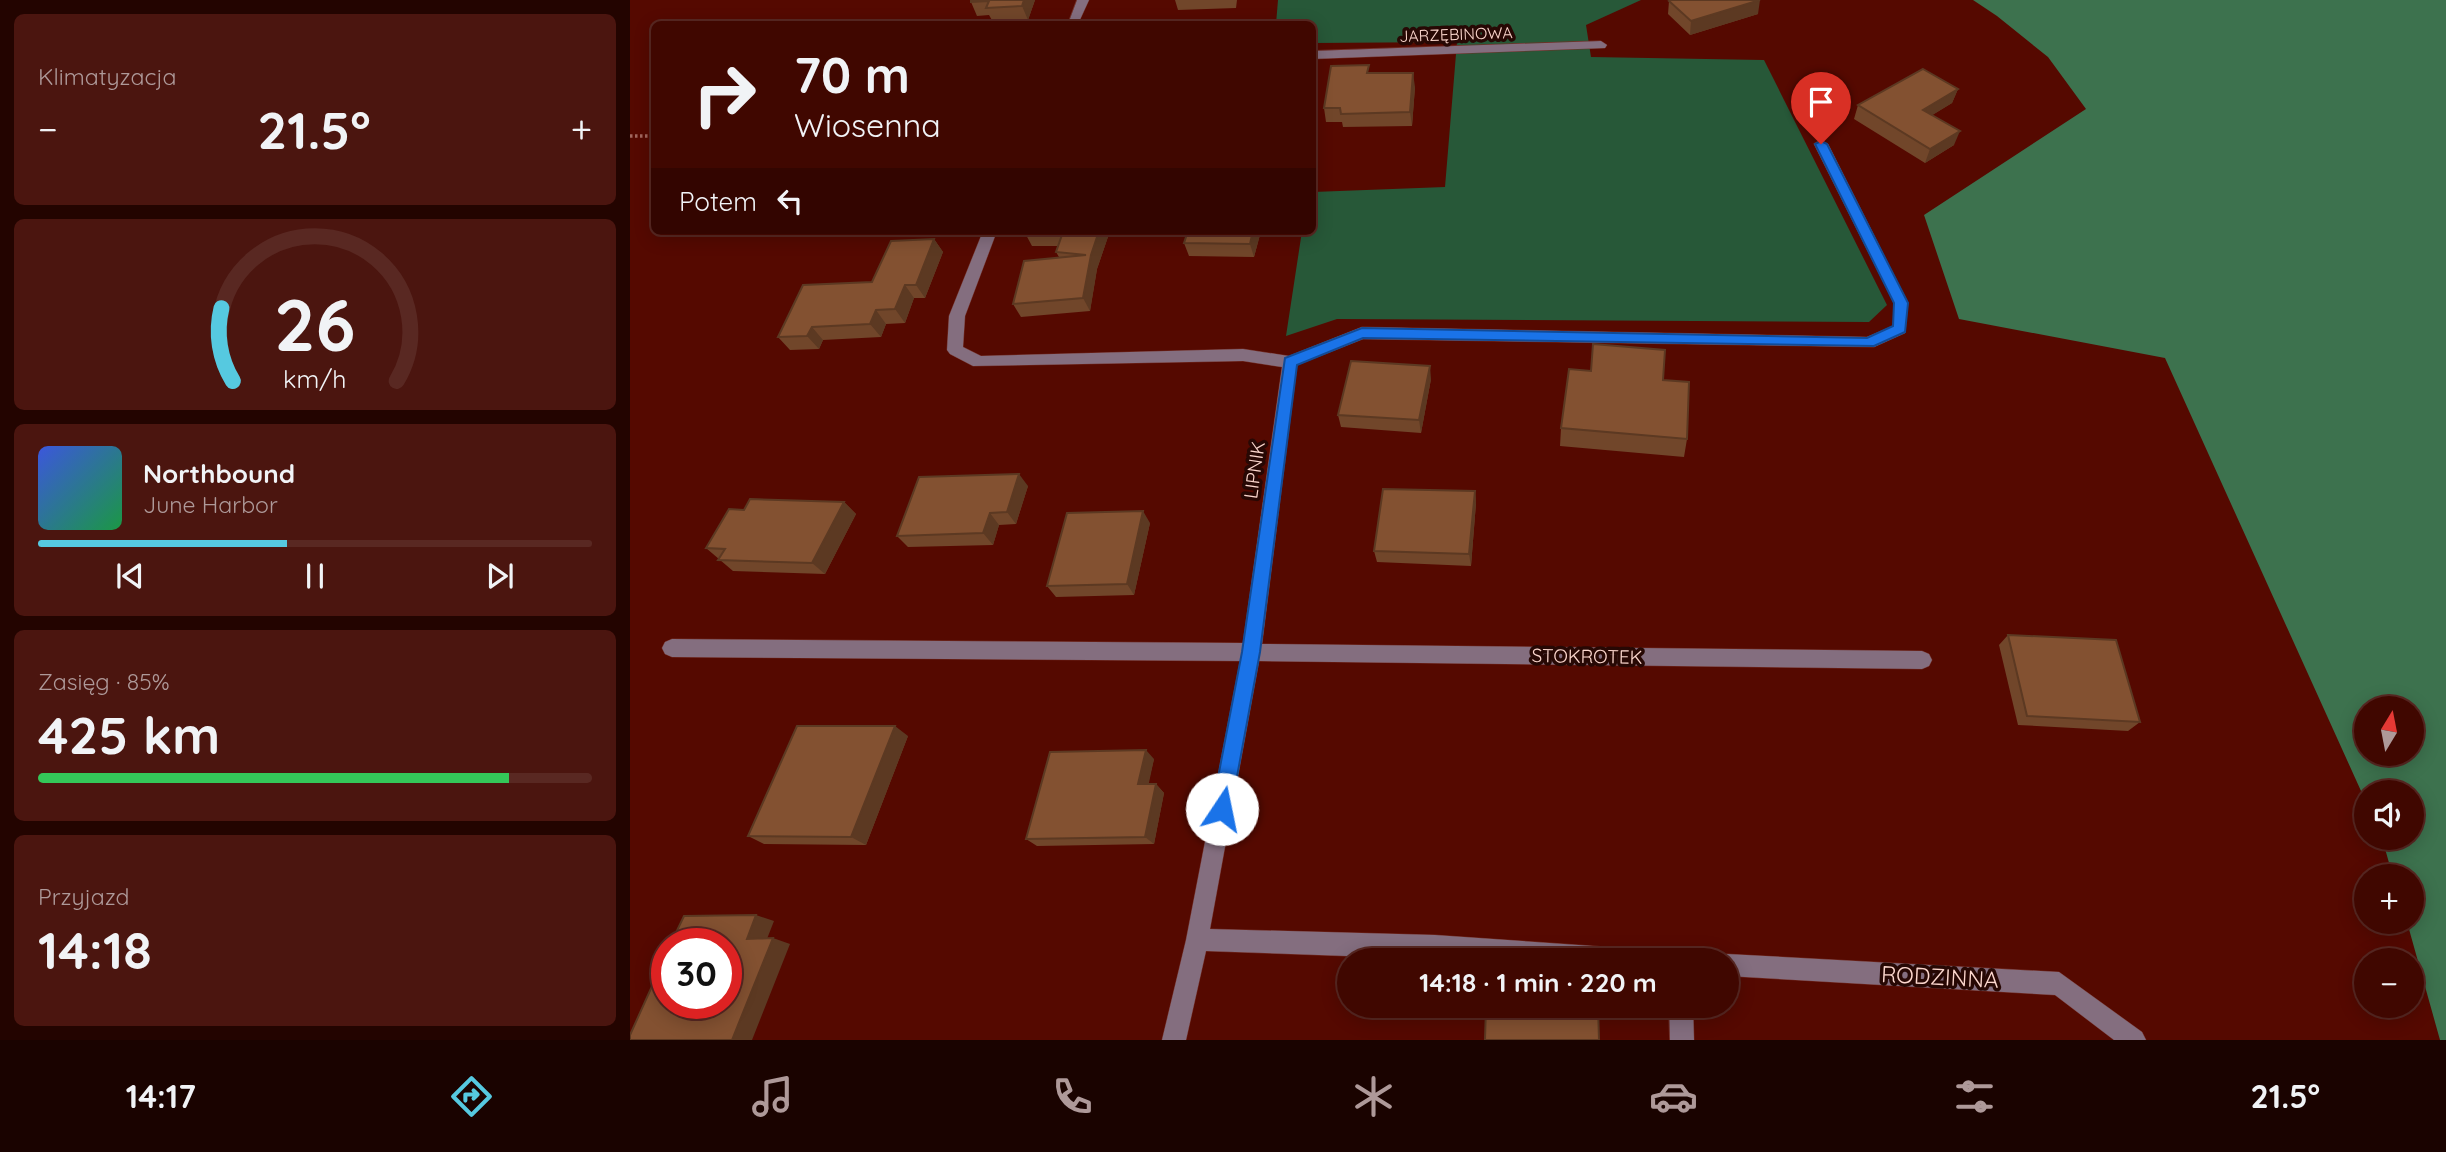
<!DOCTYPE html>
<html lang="pl">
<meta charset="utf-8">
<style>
:root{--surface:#400700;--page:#4b150f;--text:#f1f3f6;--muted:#ae9999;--line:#592822;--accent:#56c9e0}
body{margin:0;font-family:Quicksand,sans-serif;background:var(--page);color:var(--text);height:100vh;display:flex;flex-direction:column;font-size:26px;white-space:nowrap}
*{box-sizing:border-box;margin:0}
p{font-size:23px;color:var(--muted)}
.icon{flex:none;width:38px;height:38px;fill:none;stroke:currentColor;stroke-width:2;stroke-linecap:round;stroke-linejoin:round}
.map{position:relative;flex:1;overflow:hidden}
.drawer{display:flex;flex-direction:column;gap:14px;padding:14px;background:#230400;width:630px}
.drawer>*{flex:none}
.guide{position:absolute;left:21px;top:21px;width:665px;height:214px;border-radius:10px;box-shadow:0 4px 18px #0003,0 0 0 2px var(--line);background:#400700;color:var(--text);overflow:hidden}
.needle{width:46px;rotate:10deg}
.buttons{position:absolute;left:1724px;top:696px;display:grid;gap:14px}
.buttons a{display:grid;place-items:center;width:70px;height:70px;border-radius:50%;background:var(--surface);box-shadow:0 4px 18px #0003,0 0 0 2px var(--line);font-size:35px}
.speed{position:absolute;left:21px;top:928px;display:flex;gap:14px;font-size:35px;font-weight:700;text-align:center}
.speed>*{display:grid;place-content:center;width:91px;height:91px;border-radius:50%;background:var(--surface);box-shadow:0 4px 18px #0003,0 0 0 2px var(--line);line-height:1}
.speed .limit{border:10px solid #d22;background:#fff;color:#111}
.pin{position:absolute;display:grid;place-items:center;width:60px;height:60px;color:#fff;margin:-72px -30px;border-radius:50% 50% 50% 0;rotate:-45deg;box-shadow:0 0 7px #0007}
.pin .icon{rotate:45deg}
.me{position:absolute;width:77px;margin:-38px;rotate:11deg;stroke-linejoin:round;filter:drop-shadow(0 0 5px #0008)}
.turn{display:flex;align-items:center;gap:24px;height:147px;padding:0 28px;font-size:32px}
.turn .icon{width:91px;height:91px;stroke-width:2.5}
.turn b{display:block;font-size:49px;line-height:60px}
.then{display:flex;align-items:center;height:66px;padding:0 28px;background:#0003;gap:14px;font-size:26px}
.big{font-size:52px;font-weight:800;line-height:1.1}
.drawer .widget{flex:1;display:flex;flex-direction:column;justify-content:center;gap:10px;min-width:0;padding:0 24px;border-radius:10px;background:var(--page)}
.drawer .dial{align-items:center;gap:0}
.dial svg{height:182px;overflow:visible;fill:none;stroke:var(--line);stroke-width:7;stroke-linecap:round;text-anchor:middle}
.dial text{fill:var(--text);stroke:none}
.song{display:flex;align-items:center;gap:21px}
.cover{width:84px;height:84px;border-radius:10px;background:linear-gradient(135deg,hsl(230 70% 55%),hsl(140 70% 35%))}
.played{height:7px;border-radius:4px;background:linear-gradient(90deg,var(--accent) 45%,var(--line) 45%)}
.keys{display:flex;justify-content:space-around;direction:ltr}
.heat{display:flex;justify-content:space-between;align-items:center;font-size:38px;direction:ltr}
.charge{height:10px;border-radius:5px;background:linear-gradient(90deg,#34c759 85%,var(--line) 0)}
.trip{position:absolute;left:707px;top:948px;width:402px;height:70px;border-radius:35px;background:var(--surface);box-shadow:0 4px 18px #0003,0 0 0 2px var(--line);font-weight:800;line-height:70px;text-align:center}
.menu{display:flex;height:112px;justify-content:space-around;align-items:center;background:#1a0300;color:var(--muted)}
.menu .icon{width:49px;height:49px}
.menu .on{color:var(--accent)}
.menu b{font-size:32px;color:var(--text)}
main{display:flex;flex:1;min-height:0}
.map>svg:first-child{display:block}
.green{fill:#275838}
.forest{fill:#3d724e;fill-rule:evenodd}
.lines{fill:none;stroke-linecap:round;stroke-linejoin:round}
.minor-casing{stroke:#732e25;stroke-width:1}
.path{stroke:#a1675e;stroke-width:3.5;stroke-dasharray:2.5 2.5;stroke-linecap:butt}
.minor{fill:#846e7f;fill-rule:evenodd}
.wall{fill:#71462a}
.shaded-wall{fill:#5c3922}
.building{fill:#835131;stroke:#5c3922;stroke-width:2}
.route{fill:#1a73e8;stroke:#114b97;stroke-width:2}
.labels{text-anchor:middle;stroke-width:7;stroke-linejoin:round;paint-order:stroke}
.far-street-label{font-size:16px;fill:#fcd7ce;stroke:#270804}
.street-label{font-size:19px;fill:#fcd7ce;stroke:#270804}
.near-street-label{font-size:23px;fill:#fcd7ce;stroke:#270804}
</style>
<main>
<section class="drawer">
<div class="widget"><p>Klimatyzacja</p>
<div class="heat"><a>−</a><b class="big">21.5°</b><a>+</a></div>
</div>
<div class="widget dial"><svg viewBox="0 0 100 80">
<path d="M14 69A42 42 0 1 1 86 69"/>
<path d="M14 69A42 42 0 0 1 9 37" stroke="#56c9e0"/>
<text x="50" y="56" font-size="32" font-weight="700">26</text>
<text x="50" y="72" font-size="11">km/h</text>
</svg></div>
<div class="widget">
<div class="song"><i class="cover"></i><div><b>Northbound</b><p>June Harbor</p></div></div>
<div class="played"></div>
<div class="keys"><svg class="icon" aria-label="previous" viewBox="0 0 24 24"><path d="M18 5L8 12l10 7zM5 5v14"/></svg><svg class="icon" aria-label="pause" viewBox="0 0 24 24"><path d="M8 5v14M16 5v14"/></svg><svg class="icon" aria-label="next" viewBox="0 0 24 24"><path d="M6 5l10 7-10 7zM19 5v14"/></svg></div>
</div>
<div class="widget"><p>Zasięg · 85%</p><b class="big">425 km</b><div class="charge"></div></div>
<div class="widget"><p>Przyjazd</p><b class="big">14:18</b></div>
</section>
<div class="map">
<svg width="1816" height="1040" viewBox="0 0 1816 1040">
<rect width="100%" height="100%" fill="#550900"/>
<path class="green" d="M648,0h363l-55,25 5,32 173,3 123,245 -18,17 -532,-3 -51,17 16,-105h10l1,-39 132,-5 12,-145 -144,1 -1,-19h-36z"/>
<path class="forest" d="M1343,0h473v1040h-6l-33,-118h5v-45h-19l-11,-39h30v-45h-46v9l-201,-444 -206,-39 -35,-104 162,-106 -38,-52 -51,-41zM1736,709h46v45h-46z"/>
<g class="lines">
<g class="minor-casing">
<path id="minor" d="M447,0h12l-11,24h-10z
M971,41l6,4 -2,3 -293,11v-8z
M1191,140l7,4 80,159 -3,30 -31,14 -511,-8 -66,26 -35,279 660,7 7,3 3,6 -3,6 -7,3 -663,-8 -49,268 225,6 216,15 8,3 3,8h-177l-279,-10 -20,89h-24l24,-100 54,-279 -568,-4 -7,-3 -3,-6 3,-6 7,-3 571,4 39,-276 -39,-6 -270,5 -23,-12 -3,-4 2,-34 34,-85h14l-32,85 -2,31 18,9 262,-7 46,7 73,-29 505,10 26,-11 1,-23 -80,-159z
M1097,954l332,18 83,60 4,8h-32l-59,-45 -328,-19v-15h-10l2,-4z
M1039,1006h24l1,34h-24z"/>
</g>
<path class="path" d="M0,136h24"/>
<use href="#minor" class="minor"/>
</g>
<path class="wall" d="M341,0h64l-7,20 -35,2 -4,-7 -12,1 -6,-14z
M545,0h62l-1,8 -58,2z
M1039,1l89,13 -68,21 -22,-21z
M740,73l45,14 -3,39 -69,1 -1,-5h-16l-2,-14z
M1328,89l-6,14 -20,12 22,30 -29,18 -71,-44 4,-14z
M480,231l-13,38 -7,42 -69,6 -8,-13 46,-47 -3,-5 2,-6h-26l-7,-13z
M558,231h73l-7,26 -65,-1 -5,-13z
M304,239l9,13 -18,46h-11l-9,25 -19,1 -5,13 -58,3 -4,9 -29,1 -12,-13 94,-55z
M801,379l-10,54 -80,-6 -3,-12z
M1033,380l24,59 -3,18 -124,-11 1,-18z
M398,486l-12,38 -17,1 -6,20 -85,2 -11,-11z
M845,491l1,12 -5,63 -94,-4 -3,-11z
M214,502l12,12 -31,60 -92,-3 -27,-23 38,-38z
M520,523l-16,72 -78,2 -9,-11z
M1378,635l132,87 -12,9 -110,-6 -19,-80z
M278,736l-42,109 -102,-1 -16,-8z
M524,759l-6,25h8l8,9 -10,51 -117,2 -11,-7z"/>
<path class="shaded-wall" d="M394,0h11l-7,20 -6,-14z
M1130,0l-2,14 -68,21 1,-14z
M783,73l2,14 -3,39 -2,-14z
M1328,89l-6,14 -34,21 5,-14z
M1330,131l-6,14 -29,18 5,-14z
M469,231h11l-13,38 -7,42 -7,-13 8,-43z
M623,231h8l-7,26 -4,-13z
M304,239l9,13 -18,46 -9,-13z
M275,285l9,13 -9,25 -10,-14z
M246,310l10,14 -5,13 -11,-13z
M182,327l11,13 -4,9 -12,-13z
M800,366l1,13 -10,54 -2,-13z
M389,474l9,12 -12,38 -9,-12z
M845,491l1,12 -5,63 -2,-12z
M214,502l12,12 -31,60 -13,-11z
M513,511l7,12 -16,72 -7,-11z
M360,513l9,12 -6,20 -10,-12z
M265,726l13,10 -42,109 -15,-8z
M516,750l8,9 -7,33 -9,-8z
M526,784l8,9 -10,51 -9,-7z
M126,915l18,6 -9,23 -18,-5z
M143,938l17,6 -38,96h-20z"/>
<path class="building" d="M341,0h53l-2,6 -36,2 3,-7 -18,1z
M1041,0h89l-69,21 -22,-20z
M739,65l-2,8h46l-3,39 -69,2 -1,-6h-16l7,-42z
M1293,69l35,20 -35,21 37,21 -30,18 -72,-44z
M396,231h73l-8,24 -8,43 -70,6 11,-43 62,-6 -30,-3 7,-20 -38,1z
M558,231h65l-3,13 -66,-1z
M304,239l-18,46h-11l-10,24 -19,1 -6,14 -58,3 -5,9 -29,1 25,-52 69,-3 19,-41z
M963,344l72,6 -2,30 26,2 -2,57 -126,-11 8,-59 22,2z
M721,361l79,5 -11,54 -81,-5z
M389,474l-12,38 -17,1 -7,20 -86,3 22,-59z
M753,489l92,2 -6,63 -95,-3z
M120,499l94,3 -32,61 -94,-3 7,-11 -19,-1 23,-39 15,1z
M513,511l-16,73 -80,2 20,-73z
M1378,635l108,5 24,82 -113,-6z
M167,726h98l-44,111 -103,-1z
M516,750l-8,34h18l-11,53 -119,2 24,-87z
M126,915l-9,24 26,-1 -41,102h-102v-5l37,-82v50h59v-60h-55l13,-27z
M856,1006h112l1,34h-114z"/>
<path class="route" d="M1191,141l6,3 81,159 -3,29 -31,14 -511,-8 -66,27 -37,287 -29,157 -3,7 -6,2 -7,-2 -3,-7 30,-157 43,-294 77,-30 505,10 26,-12 1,-23 -79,-159z"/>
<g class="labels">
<g class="far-street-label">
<text transform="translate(826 34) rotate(-2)" y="6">JARZĘBINOWA</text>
</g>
<g class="street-label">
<text transform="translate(624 470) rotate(-82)" y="7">LIPNIK</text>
<text transform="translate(957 656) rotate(1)" y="7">STOKROTEK</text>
</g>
<g class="near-street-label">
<text transform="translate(1310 977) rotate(3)" y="8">RODZINNA</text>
</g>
</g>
</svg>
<div class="buttons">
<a><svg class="needle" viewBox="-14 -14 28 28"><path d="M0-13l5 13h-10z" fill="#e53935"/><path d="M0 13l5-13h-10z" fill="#ae9999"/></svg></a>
<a><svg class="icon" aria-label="sound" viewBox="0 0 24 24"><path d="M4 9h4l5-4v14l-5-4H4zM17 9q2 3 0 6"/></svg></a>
<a>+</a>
<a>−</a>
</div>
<div class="speed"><div class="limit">30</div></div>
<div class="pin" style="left:1191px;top:144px;background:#d93025"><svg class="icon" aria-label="arrive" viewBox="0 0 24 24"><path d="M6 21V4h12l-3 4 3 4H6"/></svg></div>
<svg class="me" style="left:592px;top:809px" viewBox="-20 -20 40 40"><circle r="19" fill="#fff"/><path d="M0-13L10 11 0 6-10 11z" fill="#1a73e8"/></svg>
<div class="trip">14:18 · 1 min · 220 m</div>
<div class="guide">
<div class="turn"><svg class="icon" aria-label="right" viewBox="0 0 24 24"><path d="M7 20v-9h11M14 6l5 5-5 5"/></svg><div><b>70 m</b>Wiosenna</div></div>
<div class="then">Potem<svg class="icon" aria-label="left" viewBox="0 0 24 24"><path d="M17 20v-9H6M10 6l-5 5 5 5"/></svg></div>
</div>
</div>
</main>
<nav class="menu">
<b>14:17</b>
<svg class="icon on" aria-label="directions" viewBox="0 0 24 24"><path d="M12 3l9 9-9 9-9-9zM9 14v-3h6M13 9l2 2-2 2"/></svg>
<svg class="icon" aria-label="music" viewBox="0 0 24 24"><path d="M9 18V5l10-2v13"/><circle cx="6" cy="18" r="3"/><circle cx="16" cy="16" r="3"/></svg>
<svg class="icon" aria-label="phone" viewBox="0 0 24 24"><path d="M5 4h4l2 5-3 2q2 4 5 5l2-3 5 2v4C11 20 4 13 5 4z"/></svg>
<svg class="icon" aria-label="climate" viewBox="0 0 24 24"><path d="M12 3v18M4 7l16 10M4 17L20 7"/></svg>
<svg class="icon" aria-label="car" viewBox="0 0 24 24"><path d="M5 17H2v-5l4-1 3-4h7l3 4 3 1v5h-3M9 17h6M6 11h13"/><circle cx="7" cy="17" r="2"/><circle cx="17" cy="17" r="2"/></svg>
<svg class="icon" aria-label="filters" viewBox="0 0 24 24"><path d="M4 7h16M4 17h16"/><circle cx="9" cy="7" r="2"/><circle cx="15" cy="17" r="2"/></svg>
<b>21.5°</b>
</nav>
